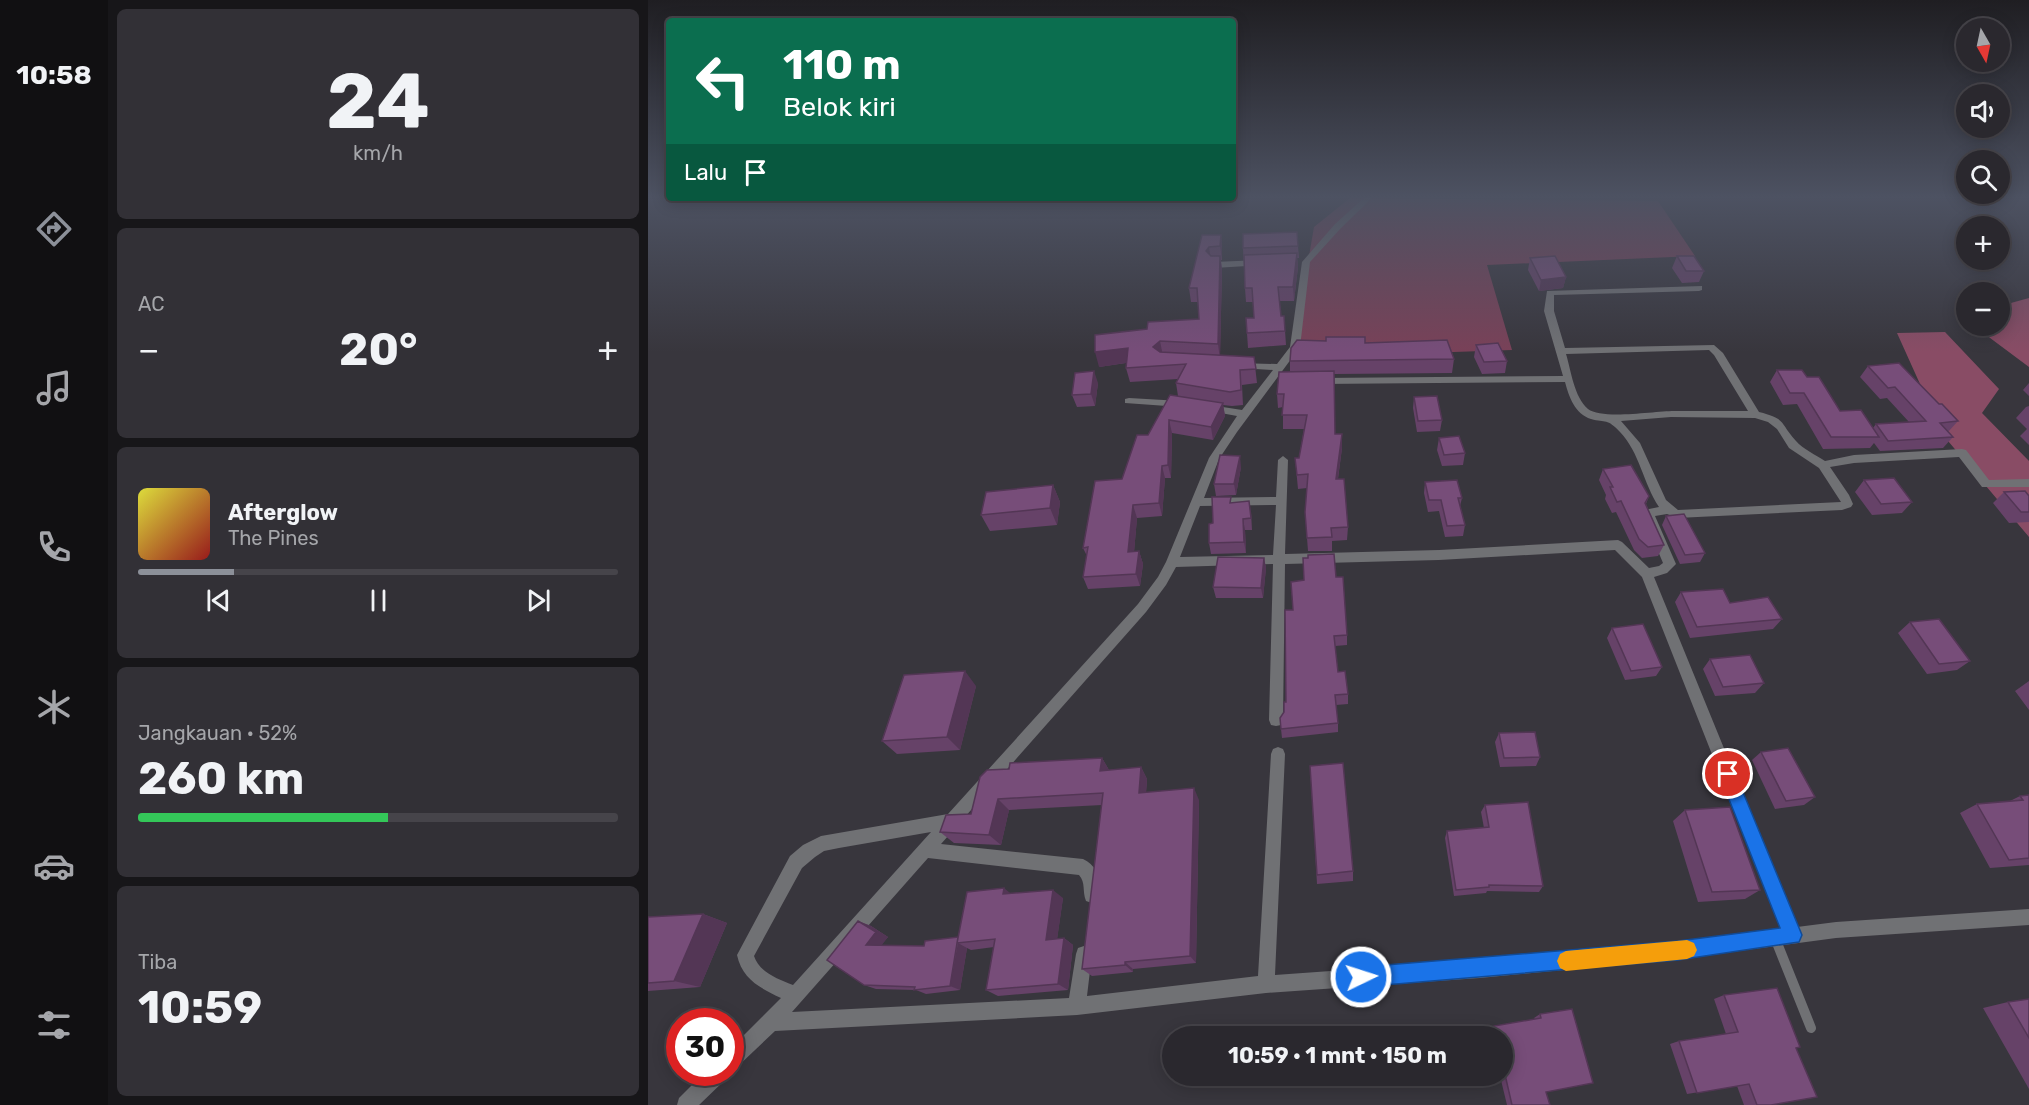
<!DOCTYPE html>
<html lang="id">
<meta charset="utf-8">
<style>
:root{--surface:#2a282e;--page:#323036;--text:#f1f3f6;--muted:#a5a6aa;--line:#46444a;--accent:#8c9099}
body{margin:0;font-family:Rubik,sans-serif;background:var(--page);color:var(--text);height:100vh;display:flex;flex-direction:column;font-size:22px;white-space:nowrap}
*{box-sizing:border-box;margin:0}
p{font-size:20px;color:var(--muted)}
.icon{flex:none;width:33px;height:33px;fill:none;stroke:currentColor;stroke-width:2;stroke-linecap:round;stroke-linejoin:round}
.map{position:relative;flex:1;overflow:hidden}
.side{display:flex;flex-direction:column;gap:9px;padding:9px;background:#171619;width:540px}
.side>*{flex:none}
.banner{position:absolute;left:18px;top:18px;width:570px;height:183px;border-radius:6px;box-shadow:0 3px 15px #0003,0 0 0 2px var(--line);background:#0b6e4f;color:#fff;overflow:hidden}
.needle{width:39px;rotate:171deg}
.tools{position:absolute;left:1308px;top:18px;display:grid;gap:12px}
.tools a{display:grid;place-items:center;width:54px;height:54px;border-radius:50%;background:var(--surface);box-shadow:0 3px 15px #0003,0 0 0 2px var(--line);font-size:30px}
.speed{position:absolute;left:18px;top:1008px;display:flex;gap:12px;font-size:30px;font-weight:700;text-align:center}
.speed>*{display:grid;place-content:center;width:78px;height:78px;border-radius:50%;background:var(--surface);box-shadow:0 3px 15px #0003,0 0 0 2px var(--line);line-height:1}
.speed .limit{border:9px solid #d22;background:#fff;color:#111}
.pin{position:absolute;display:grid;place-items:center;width:51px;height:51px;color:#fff;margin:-26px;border:3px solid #fff;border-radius:50%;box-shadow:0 2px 6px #0007}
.me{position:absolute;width:66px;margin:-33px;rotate:86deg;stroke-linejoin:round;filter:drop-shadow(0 0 4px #0008)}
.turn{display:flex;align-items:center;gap:21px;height:126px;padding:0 18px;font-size:27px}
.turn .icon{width:78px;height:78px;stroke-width:2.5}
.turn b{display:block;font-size:42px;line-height:51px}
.then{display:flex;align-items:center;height:57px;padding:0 18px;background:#0003;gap:12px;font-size:22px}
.big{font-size:45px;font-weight:700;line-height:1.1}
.side .tile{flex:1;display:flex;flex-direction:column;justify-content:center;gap:9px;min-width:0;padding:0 21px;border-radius:9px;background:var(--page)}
.side .dial{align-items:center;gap:0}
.dial b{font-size:78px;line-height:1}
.song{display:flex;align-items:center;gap:18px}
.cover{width:72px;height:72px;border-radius:9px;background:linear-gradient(135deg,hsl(60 70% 55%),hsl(0 70% 35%))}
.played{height:6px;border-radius:3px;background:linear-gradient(90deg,var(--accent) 20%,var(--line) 20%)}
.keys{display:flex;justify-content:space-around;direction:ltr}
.heat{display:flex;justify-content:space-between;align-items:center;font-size:33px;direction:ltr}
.charge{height:9px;border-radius:4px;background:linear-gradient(90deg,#34c759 52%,var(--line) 0)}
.trip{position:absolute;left:514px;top:1026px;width:351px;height:60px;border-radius:30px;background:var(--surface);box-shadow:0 3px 15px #0003,0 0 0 2px var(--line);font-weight:700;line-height:60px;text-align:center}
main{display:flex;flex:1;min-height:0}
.menu{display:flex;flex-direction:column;width:108px;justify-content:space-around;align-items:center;background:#111012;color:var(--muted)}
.menu .icon{width:42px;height:42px}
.menu .active{color:var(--accent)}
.menu b{font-size:27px;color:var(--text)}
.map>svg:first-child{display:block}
.green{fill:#794158}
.forest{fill:#894c65}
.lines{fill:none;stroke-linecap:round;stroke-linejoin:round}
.service{stroke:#707174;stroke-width:10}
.minor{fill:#707174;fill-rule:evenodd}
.wall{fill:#664268}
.shaded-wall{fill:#533655}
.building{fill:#774d79;stroke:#533655;stroke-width:1.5}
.route{fill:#1a73e8;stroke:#114b97;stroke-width:1.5}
.slow{fill:#f59e0b}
</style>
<main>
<nav class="menu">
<b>10:58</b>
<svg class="icon active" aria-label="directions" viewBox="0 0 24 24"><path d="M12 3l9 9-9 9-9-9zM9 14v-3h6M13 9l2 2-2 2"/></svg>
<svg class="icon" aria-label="music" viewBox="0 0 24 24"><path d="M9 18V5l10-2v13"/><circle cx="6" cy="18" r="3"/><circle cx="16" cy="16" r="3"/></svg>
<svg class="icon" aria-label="phone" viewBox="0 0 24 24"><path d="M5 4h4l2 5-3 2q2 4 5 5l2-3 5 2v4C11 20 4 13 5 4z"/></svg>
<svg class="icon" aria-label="climate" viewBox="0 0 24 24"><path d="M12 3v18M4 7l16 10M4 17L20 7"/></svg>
<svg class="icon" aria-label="car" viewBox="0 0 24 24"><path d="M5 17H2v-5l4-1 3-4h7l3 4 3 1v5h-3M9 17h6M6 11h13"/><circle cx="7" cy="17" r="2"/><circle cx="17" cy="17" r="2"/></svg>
<svg class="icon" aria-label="filters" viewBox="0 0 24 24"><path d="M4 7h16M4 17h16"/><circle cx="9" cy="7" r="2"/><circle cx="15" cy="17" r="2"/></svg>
</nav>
<section class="side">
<div class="tile dial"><b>24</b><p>km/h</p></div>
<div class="tile"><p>AC</p>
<div class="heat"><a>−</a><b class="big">20°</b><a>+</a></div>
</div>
<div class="tile">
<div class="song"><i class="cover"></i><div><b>Afterglow</b><p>The Pines</p></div></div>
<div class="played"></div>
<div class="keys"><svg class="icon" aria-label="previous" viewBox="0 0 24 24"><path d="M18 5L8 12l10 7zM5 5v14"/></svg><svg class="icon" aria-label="pause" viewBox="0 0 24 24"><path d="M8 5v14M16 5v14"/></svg><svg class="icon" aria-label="next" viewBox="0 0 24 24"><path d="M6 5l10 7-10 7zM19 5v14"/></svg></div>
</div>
<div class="tile"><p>Jangkauan · 52%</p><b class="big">260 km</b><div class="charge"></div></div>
<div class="tile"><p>Tiba</p><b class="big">10:59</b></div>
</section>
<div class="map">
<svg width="1381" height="1105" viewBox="0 0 1381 1105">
<rect width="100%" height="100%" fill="#38363d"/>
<path class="green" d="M702,198l308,3 37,55 -208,9 25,85 -116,4 -102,-10 20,-117z"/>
<path class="forest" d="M1381,298v69l-55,-41h26v-20z
M1297,332l54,57 -17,24 47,48v76l-86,-102 -46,-102z"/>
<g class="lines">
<path class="service" d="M1127,938l36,90"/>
<path class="minor" d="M716,198h8l-31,30 -31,34 -10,85 -63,85 -18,27 -15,39 72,-1 2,-37 5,-4 5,4 -3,94 154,-4 179,-10 4,2 27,26 10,-2 4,-3 -21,-50 2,-3 15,-3c-16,-24 -19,-54 -39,-75 -13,-14 -14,-9 -29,-13 -16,-5 -22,-22 -26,-37l-246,2 -5,-3 5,-3 244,-2 -19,-65 3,-20 155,-5v4l-3,1 -145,4v16l11,37 149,-3 9,8 36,59c28,7 20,10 37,29 7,8 20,14 29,20l29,-6 108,-6 4,1 23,30 40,-1v8h-47l-23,-30 -105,6 -24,4 19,28 4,9 -2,3 -9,3 -165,8 -10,-4 -12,2 21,48 -9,9 -13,4 143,350 39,-5 193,-13v16l-193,13 -158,21 -198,19 -214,15 -189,22 -302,16 -39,37 -6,3v-22l51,-51c-21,-10 -39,-19 -44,-43l53,-99 13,-11 18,-9 127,-22 190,-210 20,-27 8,-15 43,-104 28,-42 -27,-5 -5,-3 5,-3 32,5 31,-40 -34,-2 -3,-1v-4l41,1 13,-17 12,-85 33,-38zM1061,350l5,5 34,56c-25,0 -49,0 -74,0 -19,0 -72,9 -86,-2 -14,-12 -17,-39 -22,-55zM1023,417l84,1 13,4 9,7 12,19 30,20 22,34 -163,8 -12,-10 -26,-57 -19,-22zM628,505l-3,50 -93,2 20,-51zM967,550l27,27 139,352c-168,22 -337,34 -506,46l10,-221 -2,-5 -5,-2 -5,2 -2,5 -13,222 -171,20 5,-42 -2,-6 -6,-2 -6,2 -2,6 -7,44 -277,14 136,-154 151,17c7,8 3,16 7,26l6,2 6,-2c6,-15 1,-35 -15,-42l-142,-15 205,-232 20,-27 10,-18 97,-3 -4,156 2,5 5,1 5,-1 2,-5 2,-156 154,-4zM283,832l-138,153c-15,-6 -34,-13 -39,-29l48,-88 13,-11 9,-6 15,-3z
M612,260l4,3 -1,2 -49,3 -4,-3 4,-3z
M481,398l52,3 5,3 -5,3 -56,-4v-4z
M57,1072h23l-2,7 -27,26h-22l2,-7z"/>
</g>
<path class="wall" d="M554,235h19l1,14v11h-1l1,10 -2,85 34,2 3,26 -15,2 1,20 -11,1 -9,-1 2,11 -12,24 -41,-7 -1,45h-6l-3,38 -25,2 -3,34 5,-1 4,13 -3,22 -52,3 -5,-12 4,-21 -4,-8 65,-113 30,-39 -2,-13 2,-4 -48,3 -4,-14v-5l-27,4 48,-38 52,-10 -1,-17h-7l-2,-14z
M650,246l1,12h-2l1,9 -4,34h-15l2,15h3l2,29 -38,3 -1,-15 7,-15 -1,-16h-7l-1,-14 -2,-40z
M1029,256l27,15 -5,11 -17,1 -10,-15z
M882,258l36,19 -3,11 -24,3 -11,-21z
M717,343l89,16 -2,14 -118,1 1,60h7v14l-4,31 10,48 -1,13 -15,1v10h-24l-3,-39 2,-24 -9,1 -3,-31h4l5,-29h-21v-22l-5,1 -1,-14 13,-22v-11z
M828,345l31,16 -2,12 -23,1 -8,-17z
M1220,366l71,38 19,17 -10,11 5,5 -10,11 -63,3 -6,-8 -4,5 -47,1 -26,-45 -14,1 -13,-23 7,-12 30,7 33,34 33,17 3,-4 33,-2 -22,-24 -7,1 -20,-22z
M450,383l-3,23 -18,1 -5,-12z
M1381,383v13l-6,-6z
M766,397l28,23 -2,11 -23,1 -4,-24z
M1381,406v39l-9,-9 7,-7 -11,-11 10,-11z
M791,438l26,15 -2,12 -21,1 -5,-16z
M593,467l-5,28 -20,1 -2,-12z
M955,469l46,27 -3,8 18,41 -6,11 -16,2 -8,-8 -18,-38 -4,1 -7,-14 1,-4 -7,-15z
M1216,480l48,22 -10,11 -30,2 -17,-23z
M777,482l37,16 -2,8 5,19 -2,11 -18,1 -6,-26 -11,1 -4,-19z
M405,485l7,17 -3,23 -67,6 -9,-16z
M1356,492l25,4v26l-20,1 -16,-20z
M585,503l18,9 1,18h-7l1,23 -35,1 -2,-11 4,-20z
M1018,516l39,37 -5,9 -20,2 -18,-39z
M616,558l2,10 -3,30h-47l-3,-11z
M688,577l11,58v10l-12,1 3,26 10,22v10l-12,1 2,18v9l-56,6 -1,-9 5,-27 7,-92z
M1033,592l49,11 52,16 -9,10 -83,9 -15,-36z
M1262,622l60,39 -13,9 -30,4 -29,-41z
M964,628l50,39 -6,9 -31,4 -18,-42z
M1062,659l54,24 -9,10 -40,3 -12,-27z
M1381,681v29l-14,-19z
M328,686l-16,64 -63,4 -15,-13z
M851,733l41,24 -4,9 -36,1 -5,-25z
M1113,752l54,45 -11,8 -29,4 -23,-49z
M454,758l7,12 32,-3 6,12 -1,14 53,7 -3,163 -63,6v3l-41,4 -10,-7 20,-164 -93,5 -8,35 -47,-2 -14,-11 31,-18 38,-45z
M662,766l43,105v10l-36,3z
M1381,795v70l-39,3 -30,-55 17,-9 33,-3 10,-5z
M837,805l58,81 -4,6 -52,-1 -1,2 -32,3 -9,-58 2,-7 37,-3 -3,-16z
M1037,810l75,80 -15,9 -47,3 -25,-81z
M362,893l53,5 -6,41 7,-1 9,7 -5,45 -70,6 -12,-6 8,-43 -23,3 -4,-2 -7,42 -34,4 -10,-4 -40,-1 -12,-4 -6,-64 13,5 17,11 -7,8 43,1 34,-9z
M55,914l24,9 -27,64 -52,4v-74z
M1076,995l47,110h-27l-7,-19 -50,8 -17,-50 9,-3 47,-7 -12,-35z
M1381,999v90l-46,-81 25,-6z
M924,1009l-26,83 4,13h-43l-7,-29h3v-40h-12l-1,-7 4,-3 41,-7 -1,-1 6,-4z"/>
<path class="shaded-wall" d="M573,235l1,14v11l-2,-14z
M561,247l2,14 -5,-10z
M649,253l1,14 -4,34 -1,-14z
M572,256l2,14 -2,89 -2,-15z
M918,277l-3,11 -24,3 2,-11z
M512,341l3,15 -10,-9z
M480,348l4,14 -33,5 -4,-15z
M446,371l4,12 -3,23 -4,-12z
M575,403l2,13 -12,24 -2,-13z
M521,420l3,13 -1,45 -3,-13z
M694,434v14l-6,44v-13z
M592,456l1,11 -5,28 -2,-11z
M514,466l3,12 -3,38 -3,-13z
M405,485l7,17 -3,23 -7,-17z
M485,505l4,13 -4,46 -5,-12z
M595,519l2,11 1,23 -2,-11z
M491,551l4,13 -3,22 -4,-12z
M616,558l2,10 -3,30 -2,-10z
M317,671l11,15 -16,64 -13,-13z
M454,758l7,12 -9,1z
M493,767l6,12 -2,26 -6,-12z
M546,788l5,12 -3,163 -6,-7z
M350,799l11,11 -8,35 -12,-10z
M356,888l11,9 -12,-3z
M405,890l10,8 -7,49 -10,-7z
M55,914l24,9 -27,64 -26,-6z
M210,921l13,5 17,11 -10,13 -12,-5z
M416,938l9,7 -5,45 -10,-6z
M310,943l9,5 -7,42 -10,-4z
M477,962l8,7v3l-8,-7z"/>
<path class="building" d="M649,232l1,14 -55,2v-14z
M554,235h19l-1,11 -11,1 -3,4 5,5h9l-2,88 -58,-3 -7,6 7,5 94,5 2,12 -16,1 1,20 -11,2 -54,-9 10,-19 -60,4 2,-20 -33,4v-17l52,-6 1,-7 51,-3 -2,-31h-8z
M649,253l-4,34h-15l3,29h3l1,15 -38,2 -1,-15h8l-2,-30h-7l-1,-33z
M907,256l11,21 -25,3 -11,-22z
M1029,256h17l10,15h-18z
M678,337h39v6l82,-3 7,19 -164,2 1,-13 6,-8 29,1z
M850,343l9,18 -23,1 -8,-17z
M1251,363l40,41h3l16,17 -18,2 13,14 -65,4 -12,-17 50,-3 -31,-34 -7,1 -20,-22z
M1129,370h25l5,7h12l21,34 21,-1 18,27h-48l-27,-44h-14z
M446,371l-3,23 -19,1 3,-22z
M686,371l1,63h7l-6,45h8l4,48 -17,1 1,9 -25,1 -2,-26 3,-38 -11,1 -2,-17h4l8,-43h-25l2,-21h-7l2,-22z
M522,395l53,8 -12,24 -42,-7 -1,45 -6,1 -3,37 -26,2 -5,47 11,-1 -3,23 -53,3 5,-30 -5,1 12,-67 27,-2 15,-44h11z
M789,396l5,24 -24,1 -4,-24z
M811,436l6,17 -21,2 -5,-17z
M572,455l20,1 -6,28h-20z
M983,465l18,31 -4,7 19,42 -16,2 -9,-8 -18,-38 -4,1 -7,-15h3l-10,-18z
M1246,478l18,24 -31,2 -17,-24z
M809,480l5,18h-4l7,27 -18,1 -6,-26h-12l-4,-18z
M405,485l-3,23 -69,7 5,-23z
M1377,491l4,5v16h-8l-17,-20z
M564,497h19l-1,6 19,-2 2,17 -8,1 1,23 -35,1v-19l4,-1z
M1036,514l21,39 -20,2 -19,-39z
M686,554l2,23h7l4,58 -13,1 4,36 7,-1 3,23 -13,1 3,28 -57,6 -1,-11 4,-6v-10h2l-1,-92h8l-2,-28 13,-2 -1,-22h5v-3z
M570,557l46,1 -3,30 -48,-1z
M1075,589l7,14 38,-6 14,22 -85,8 -16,-35z
M1291,619l31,42 -31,3 -29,-42z
M995,624l19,43 -31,4 -19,-43z
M1102,655l14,28 -41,4 -13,-28z
M317,671l-18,66 -65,4 22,-66z
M887,732l5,25 -36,1 -5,-25z
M1140,748l27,49 -29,4 -25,-49z
M454,758l-2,13 41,-4 -2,26 55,-5 -4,168 -65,6v3l-43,4 21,-176 -105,6 -9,36 -49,-3 6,-17 25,-1 9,-37 7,-7 22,-1 1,-6z
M695,763l10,108 -36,4 -7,-109z
M1381,795v63l-20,2 -32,-56 46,-4 -3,-4z
M880,802l15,84 -54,-1v2l-33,3 -9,-59 42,-4 -4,-22z
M1082,807l30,83 -48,2 -27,-82z
M356,888l-1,6 50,-4 -7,50 18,-2 -6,46 -72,6 9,-51 -38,4 10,-51z
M55,914l-29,67 -26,2v-66z
M210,921l18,11 -10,13 58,1 1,-5 33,-4 -8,49 -36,4 1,-3 -51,-2 -37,-25z
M1129,988l23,59 -4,1 21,49 -46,8h-14l-8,-21 -52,9 -18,-52 59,-9 -14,-37z
M1381,999v39l-21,-36z
M924,1009l21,74 -47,9 4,13h-38l-9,-39v-30h-7l-2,-10 47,-8 -1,-4z"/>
<linearGradient id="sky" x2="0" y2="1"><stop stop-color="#1f1e22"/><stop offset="0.56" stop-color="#4d5262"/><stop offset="1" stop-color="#4d5262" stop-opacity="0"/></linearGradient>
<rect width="1381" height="352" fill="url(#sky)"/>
<path class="route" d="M1080,766l5,2 69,167 -3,7 -121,18 -317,27 -7,-3 -2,-7 2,-7 7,-3 317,-26 102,-13 -61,-154 3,-6z"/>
<path class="slow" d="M1039,940l7,3 3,7 -3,6 -7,3 -121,12 -6,-3 -3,-7 3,-7 6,-3z"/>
</svg>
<div class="tools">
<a><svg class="needle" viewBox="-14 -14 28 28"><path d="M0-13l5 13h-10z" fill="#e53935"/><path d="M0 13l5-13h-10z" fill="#a5a6aa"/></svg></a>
<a><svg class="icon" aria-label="sound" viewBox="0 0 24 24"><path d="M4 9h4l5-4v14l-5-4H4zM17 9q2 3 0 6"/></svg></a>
<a><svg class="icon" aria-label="search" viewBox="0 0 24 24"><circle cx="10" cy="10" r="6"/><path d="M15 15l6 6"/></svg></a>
<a>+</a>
<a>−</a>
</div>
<div class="speed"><div class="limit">30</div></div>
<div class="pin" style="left:1080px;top:774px;background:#d93025"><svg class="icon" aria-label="arrive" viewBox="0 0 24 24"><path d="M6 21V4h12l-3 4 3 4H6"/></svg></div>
<svg class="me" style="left:713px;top:977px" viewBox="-20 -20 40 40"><circle r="17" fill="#1a73e8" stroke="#fff" stroke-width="3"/><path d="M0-11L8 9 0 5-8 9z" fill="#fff"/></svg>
<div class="trip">10:59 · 1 mnt · 150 m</div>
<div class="banner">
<div class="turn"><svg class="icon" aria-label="left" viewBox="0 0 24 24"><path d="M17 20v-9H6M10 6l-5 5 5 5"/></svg><div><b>110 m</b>Belok kiri</div></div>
<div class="then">Lalu<svg class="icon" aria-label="arrive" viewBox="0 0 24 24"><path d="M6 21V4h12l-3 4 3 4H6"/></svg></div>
</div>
</div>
</main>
